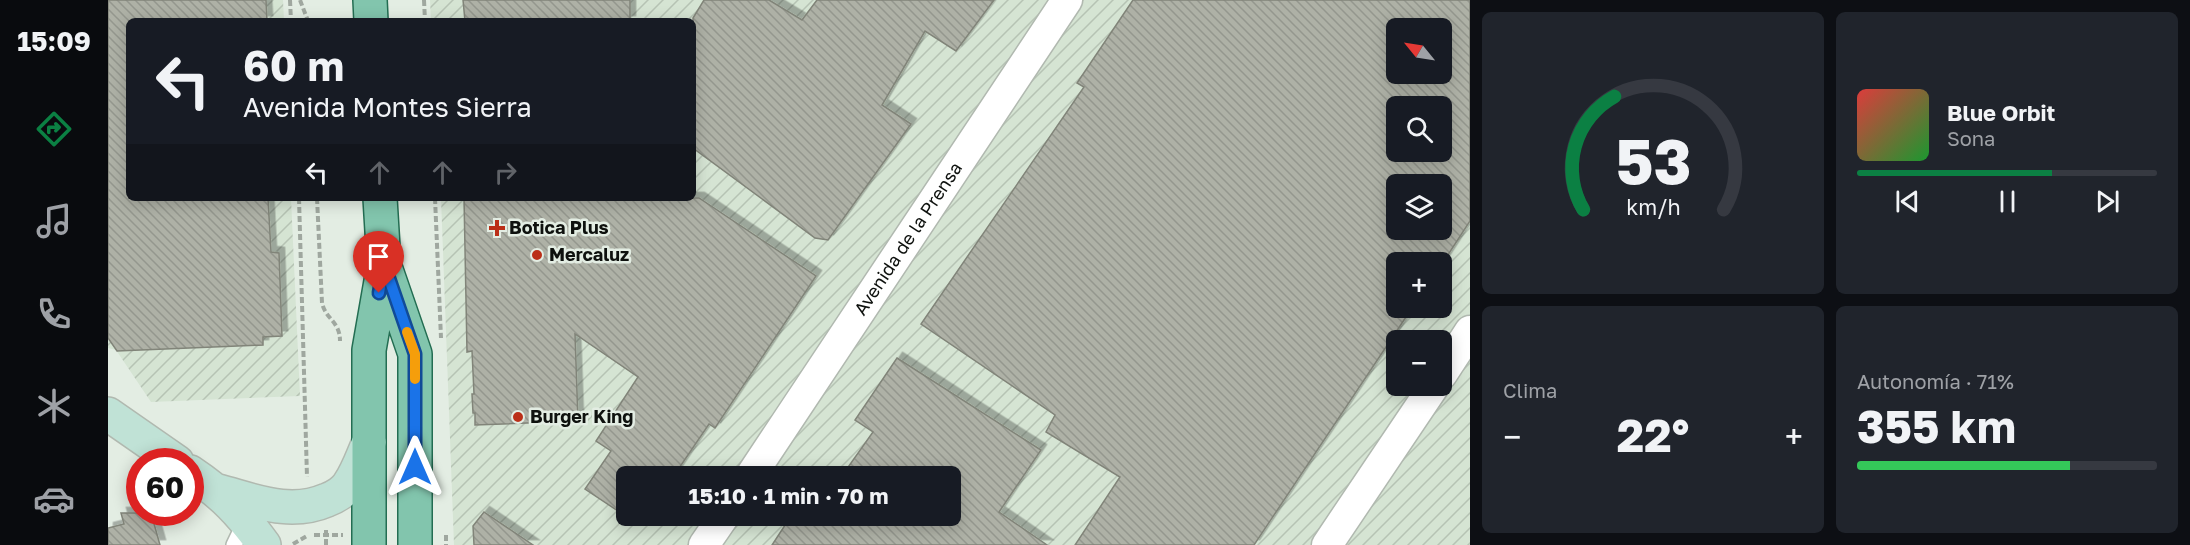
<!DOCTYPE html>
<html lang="es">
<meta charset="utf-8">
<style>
:root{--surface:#171b24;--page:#20242c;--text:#f1f3f6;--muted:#9ea1a6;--line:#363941;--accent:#0b8043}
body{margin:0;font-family:"Golos Text",sans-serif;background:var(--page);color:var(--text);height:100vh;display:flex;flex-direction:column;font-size:22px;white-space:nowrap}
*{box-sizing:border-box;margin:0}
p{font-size:20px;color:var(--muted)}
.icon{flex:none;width:33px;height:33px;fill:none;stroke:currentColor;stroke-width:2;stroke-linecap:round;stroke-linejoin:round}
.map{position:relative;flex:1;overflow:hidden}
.side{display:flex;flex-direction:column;gap:12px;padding:12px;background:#0d0f14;width:720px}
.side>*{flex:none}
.top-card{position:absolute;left:18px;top:18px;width:570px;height:183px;border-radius:9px;box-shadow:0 3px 15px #0003;background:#171b24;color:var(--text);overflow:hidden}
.needle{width:39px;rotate:300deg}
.tools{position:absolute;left:1278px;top:18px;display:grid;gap:12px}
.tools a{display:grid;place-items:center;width:66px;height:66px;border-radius:9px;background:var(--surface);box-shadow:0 3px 15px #0003;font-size:30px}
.speed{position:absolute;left:18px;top:448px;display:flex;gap:12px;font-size:30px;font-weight:700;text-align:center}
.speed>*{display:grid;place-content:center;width:78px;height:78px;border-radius:50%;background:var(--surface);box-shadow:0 3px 15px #0003;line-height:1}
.speed .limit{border:9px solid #d22;background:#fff;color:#111}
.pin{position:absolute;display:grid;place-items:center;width:51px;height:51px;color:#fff;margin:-62px -26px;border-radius:50% 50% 50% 0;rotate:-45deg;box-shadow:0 0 6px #0007}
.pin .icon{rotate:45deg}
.me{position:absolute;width:66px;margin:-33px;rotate:0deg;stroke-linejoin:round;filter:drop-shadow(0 0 4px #0008)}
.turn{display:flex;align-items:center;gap:21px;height:126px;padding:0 18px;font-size:27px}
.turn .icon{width:78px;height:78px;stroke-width:2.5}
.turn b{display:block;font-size:42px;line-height:51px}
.lanes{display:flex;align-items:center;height:57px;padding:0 18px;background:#0003;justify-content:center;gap:30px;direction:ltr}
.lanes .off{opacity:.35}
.big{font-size:45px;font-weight:700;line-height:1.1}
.side .card{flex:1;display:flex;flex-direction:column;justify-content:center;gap:9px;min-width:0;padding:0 21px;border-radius:9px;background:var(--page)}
.side .dial{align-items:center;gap:0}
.dial svg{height:156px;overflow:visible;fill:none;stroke:var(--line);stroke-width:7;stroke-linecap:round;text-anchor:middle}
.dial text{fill:var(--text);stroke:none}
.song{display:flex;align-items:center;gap:18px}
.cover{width:72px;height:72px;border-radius:9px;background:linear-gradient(135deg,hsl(0 70% 55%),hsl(130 70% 35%))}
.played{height:6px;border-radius:3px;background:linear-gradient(90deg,var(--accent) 65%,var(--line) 65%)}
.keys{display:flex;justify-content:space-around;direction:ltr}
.heat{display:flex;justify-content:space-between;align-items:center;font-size:33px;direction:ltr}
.charge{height:9px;border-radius:4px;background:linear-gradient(90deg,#34c759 71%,var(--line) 0)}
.side .tiles{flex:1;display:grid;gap:12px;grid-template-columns:repeat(2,1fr)}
.trip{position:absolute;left:508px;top:466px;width:345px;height:60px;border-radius:9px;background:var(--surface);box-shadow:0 3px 15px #0003;font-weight:700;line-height:60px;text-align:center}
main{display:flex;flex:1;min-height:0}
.tabs{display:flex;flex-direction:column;width:108px;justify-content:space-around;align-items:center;background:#090b0e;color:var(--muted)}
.tabs .icon{width:42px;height:42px}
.tabs .on{color:var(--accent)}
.tabs b{font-size:27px;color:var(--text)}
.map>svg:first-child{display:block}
.industrial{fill:url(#industrial-furrows);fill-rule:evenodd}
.building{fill:url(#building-back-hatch);stroke:#818479;stroke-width:1.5;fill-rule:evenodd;filter:url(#shadow)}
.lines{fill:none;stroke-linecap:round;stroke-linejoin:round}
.lane-casing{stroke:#b1b9b0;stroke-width:18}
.street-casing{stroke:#b1b9b0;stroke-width:33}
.secondary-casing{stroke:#b1b9b0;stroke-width:36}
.primary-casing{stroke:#236d52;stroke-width:36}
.path{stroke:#9fa79f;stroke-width:4;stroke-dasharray:6 3;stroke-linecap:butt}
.lane{stroke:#fff;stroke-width:15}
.street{stroke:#fff;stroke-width:30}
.secondary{stroke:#c0e2d6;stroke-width:33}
.primary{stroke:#82c5ad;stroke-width:33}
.route-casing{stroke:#114b97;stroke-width:15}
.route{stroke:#1a73e8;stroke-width:10}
.slow{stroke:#f59e0b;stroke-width:10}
.poi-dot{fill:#bb2f18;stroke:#e3ede3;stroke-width:2}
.labels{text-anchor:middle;stroke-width:5;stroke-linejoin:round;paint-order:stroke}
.poi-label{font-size:18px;font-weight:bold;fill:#0e110e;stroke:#e3ede3;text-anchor:start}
.street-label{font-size:18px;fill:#0e110e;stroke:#e3ede3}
</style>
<main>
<nav class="tabs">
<b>15:09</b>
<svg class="icon on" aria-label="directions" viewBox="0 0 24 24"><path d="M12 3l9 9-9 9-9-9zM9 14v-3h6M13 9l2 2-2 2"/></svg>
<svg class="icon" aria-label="music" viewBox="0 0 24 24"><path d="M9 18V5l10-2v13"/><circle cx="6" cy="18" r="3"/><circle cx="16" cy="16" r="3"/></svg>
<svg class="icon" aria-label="phone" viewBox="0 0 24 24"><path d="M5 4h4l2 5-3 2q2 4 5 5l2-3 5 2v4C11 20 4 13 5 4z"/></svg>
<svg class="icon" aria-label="climate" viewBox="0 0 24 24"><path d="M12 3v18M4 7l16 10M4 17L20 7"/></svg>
<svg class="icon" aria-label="car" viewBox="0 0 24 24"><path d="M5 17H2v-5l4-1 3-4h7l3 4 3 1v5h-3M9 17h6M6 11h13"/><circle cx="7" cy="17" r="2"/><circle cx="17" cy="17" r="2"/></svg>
</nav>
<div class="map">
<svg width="1362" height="545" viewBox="0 0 1362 545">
<defs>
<pattern id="industrial-furrows" width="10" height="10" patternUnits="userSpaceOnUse" patternTransform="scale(1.5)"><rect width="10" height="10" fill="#d5e4d3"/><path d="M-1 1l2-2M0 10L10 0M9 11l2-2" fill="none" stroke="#b6c3b4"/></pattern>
<pattern id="building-back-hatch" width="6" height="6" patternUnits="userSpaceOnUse" patternTransform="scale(1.5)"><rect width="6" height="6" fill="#aeb1a6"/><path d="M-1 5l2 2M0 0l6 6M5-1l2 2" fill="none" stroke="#94978e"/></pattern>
<filter id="shadow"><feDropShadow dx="5.5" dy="-5.5" stdDeviation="0" flood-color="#0004"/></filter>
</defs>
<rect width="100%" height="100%" fill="#e3ede3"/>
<path class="industrial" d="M0,0h175l1,21h-155v177h162l9,198 -149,6 -35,-52 -8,-2z
M322,0h1040v545h-1016l-13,-347h252v-177h-262zM1288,28h46v46h-46zM1288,106h46v46h-46zM1288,184h46v46h-46zM1288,262h46v46h-46zM1288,340h46v46h-46zM519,477h324v39h-324z"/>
<path class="building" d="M0,0h158l1,21h-138v177h139l3,54 8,1 3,83 -19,1v8l-146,6 -9,-13z
M355,0h167v21h-165z
M596,0h65l33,20 15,-20h177l-38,51 -31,-20 -43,74 29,19 -83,116 -13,-2 -122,-90v-130z
M1025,0h337v221l-28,43 -46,-2v46h16l-158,237h-179l45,-68 -74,-45 9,-17 -134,-91 163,-237 -7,-4zM1288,28h46v46h-46zM1288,106h46v46h-46zM1288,184h46v46h-46z
M356,198h235l117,78 -101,152 -6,-4 -36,53h-46v40l-42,-28 26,-38 -15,-10 42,-64 -63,-43 3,87 -103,4v-12h-2l-1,-19h2l-2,-43 -5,1z
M789,358l144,92 -42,62 48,33h-275l19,-29h160v-39h-95l-10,-7 27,-38 -18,-12z
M376,512l49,33h-59l-1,-19z
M13,513h30l9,32h-52v-17l16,-4z"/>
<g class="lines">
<g class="lane-casing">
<path id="lane" d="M126,545l12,-25"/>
</g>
<g class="street-casing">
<g id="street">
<path d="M1334,374l28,-43"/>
<path id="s1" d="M642,477l317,-477"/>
<path d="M596,545l20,-29"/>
<path d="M1219,545l107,-159"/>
</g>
</g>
<g class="secondary-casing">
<path id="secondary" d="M0,414l69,48
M82,472c33,22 51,41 74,73
M110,491c38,10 72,25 109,9 8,-3 18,-9 22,-16 9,-13 14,-29 20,-42"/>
</g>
<g class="primary-casing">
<path id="primary" d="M262,0l1,21
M277,267l30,87v191
M261,545v-195l15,-86 -4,-66"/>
</g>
<path class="path" d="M182,0l1,21
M192,0l8,21
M316,0l1,21
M191,198l8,279
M209,198l5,105c4,17 18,18 18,38
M327,198l6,140
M206,535h29
M338,535v10
M185,544l14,-8
M218,545v-17"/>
<use href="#lane" class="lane"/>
<use href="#street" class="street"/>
<use href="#secondary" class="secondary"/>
<use href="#primary" class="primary"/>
</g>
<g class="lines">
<g class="route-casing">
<path id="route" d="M271,293l5,-29 31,90v113"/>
</g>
<use href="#route" class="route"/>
<path class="slow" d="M299,332l8,22v25"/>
</g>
<g class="poi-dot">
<path d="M386 219h6v6h6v6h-6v6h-6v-6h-6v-6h6z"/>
<circle cx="429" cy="255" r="6"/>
<circle cx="410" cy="417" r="6"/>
</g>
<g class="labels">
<g class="poi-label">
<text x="401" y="234">Botica Plus</text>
<text x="441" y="261">Mercaluz</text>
<text x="422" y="423">Burger King</text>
</g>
<g class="street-label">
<text dy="6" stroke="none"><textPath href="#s1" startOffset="286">Avenida de la Prensa</textPath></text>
</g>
</g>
</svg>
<div class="tools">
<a><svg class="needle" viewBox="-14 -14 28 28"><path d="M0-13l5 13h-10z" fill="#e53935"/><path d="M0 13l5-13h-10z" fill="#9ea1a6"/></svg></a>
<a><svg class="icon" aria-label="search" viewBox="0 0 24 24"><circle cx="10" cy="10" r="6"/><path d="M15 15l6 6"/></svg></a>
<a><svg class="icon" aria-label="layers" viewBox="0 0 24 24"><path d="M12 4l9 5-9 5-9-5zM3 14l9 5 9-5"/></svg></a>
<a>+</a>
<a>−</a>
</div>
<div class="speed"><div class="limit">60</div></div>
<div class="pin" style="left:271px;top:293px;background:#d93025"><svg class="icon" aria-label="arrive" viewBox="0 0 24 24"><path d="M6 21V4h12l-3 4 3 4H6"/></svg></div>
<svg class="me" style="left:307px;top:467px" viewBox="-20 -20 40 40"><path d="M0-17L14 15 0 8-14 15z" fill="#1a73e8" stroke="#fff" stroke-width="4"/></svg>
<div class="trip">15:10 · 1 min · 70 m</div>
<div class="top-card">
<div class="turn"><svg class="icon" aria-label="left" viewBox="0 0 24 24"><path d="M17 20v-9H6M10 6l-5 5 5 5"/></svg><div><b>60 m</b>Avenida Montes Sierra</div></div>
<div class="lanes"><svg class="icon" aria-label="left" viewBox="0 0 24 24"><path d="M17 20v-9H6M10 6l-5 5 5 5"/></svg><svg class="icon off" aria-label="ahead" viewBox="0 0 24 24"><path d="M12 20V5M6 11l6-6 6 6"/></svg><svg class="icon off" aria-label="ahead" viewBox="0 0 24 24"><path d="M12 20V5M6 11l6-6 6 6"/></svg><svg class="icon off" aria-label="right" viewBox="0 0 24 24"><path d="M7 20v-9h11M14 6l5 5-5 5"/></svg></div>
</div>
</div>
<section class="side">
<div class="tiles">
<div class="card dial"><svg viewBox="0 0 100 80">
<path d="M14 69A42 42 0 1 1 86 69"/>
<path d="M14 69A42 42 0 0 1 30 11" stroke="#0b8043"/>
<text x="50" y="56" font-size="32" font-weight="700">53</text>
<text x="50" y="72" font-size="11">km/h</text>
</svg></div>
<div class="card">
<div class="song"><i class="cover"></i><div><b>Blue Orbit</b><p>Sona</p></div></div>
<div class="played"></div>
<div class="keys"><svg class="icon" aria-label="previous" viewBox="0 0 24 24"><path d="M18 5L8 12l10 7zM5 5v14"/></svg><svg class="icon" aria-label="pause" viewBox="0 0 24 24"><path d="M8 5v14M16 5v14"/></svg><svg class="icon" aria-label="next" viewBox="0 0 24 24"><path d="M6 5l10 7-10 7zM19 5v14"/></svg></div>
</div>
<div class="card"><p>Clima</p>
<div class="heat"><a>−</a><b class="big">22°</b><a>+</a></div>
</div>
<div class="card"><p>Autonomía · 71%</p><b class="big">355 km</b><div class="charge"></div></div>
</div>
</section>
</main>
